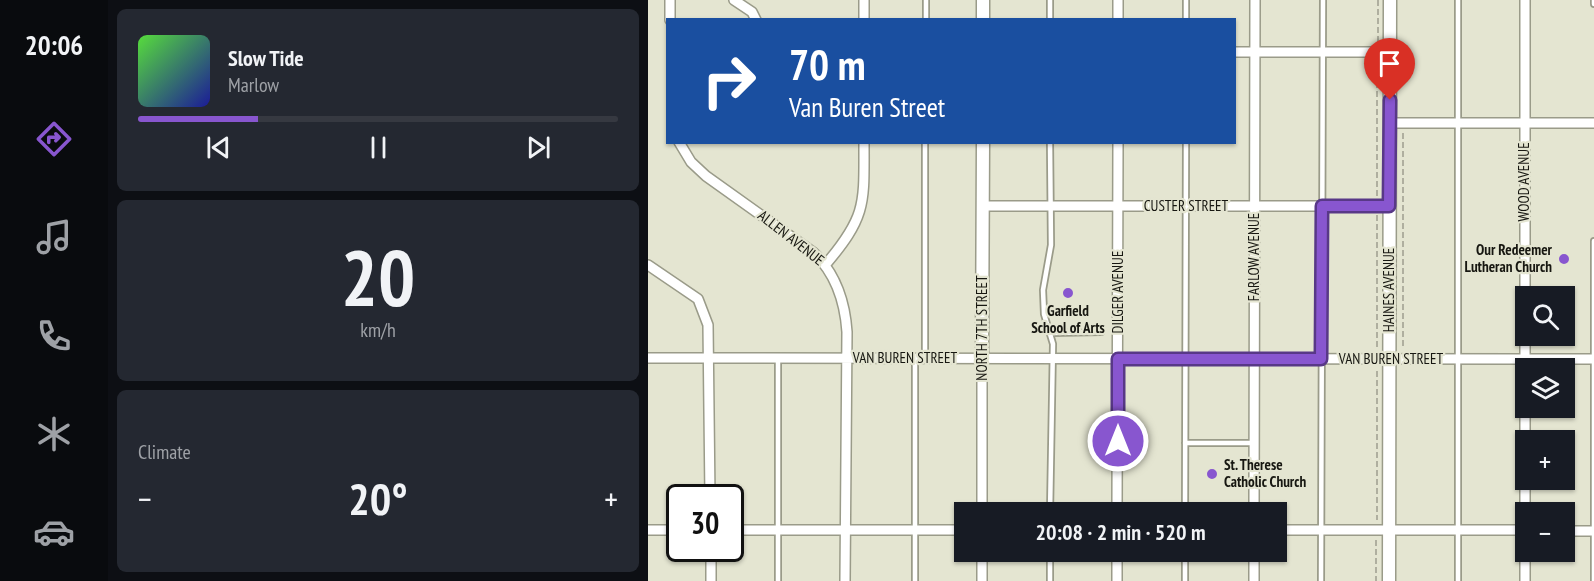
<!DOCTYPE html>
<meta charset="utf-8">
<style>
:root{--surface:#171b24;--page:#242831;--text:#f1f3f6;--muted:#9ea1a6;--line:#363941;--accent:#8856cf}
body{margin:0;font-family:"PT Sans Narrow",sans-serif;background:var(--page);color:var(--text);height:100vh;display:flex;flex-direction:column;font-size:22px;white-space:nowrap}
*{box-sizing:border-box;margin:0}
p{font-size:20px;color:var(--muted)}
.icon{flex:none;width:33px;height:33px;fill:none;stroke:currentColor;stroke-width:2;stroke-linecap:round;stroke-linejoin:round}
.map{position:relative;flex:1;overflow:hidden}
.drawer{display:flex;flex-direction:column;gap:9px;padding:9px;background:#0d0f14;width:540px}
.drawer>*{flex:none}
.top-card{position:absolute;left:18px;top:18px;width:570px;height:126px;border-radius:0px;box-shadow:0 2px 4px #0004;background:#1a4fa0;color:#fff;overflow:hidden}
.controls{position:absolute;left:867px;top:286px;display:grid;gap:12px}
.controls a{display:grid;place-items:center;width:60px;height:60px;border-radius:0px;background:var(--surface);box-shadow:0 2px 4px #0004;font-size:30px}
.speed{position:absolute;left:18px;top:484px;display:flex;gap:12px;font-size:30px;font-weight:700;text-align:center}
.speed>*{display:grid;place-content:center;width:78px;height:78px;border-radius:50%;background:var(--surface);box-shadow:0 2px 4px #0004;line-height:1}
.speed .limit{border:3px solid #111;border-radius:9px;background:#fff;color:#111}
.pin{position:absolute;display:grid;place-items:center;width:51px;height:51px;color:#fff;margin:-62px -26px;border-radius:50% 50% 50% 0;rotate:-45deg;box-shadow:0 0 6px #0007}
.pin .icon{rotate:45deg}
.me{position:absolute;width:66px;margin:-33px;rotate:0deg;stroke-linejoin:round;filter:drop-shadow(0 0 4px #0008)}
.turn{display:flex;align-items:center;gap:21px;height:126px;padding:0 24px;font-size:27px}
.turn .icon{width:78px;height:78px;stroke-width:2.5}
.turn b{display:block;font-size:42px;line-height:51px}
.big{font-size:45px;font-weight:700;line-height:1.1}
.drawer .card{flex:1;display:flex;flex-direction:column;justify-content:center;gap:9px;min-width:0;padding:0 21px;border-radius:9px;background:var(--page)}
.drawer .dial{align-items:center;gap:0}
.dial b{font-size:78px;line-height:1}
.song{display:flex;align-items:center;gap:18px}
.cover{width:72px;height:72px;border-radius:9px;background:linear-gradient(135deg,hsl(110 70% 55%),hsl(240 70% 35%))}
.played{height:6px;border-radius:3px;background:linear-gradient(90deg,var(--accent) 25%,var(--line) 25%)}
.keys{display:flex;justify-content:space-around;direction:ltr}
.heat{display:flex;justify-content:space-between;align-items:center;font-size:33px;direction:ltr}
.trip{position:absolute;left:306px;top:502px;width:333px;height:60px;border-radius:0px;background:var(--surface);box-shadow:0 2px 4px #0004;font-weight:700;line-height:60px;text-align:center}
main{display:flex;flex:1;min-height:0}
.tabs{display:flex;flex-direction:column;width:108px;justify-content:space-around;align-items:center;background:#090b0e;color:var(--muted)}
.tabs .icon{width:42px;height:42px}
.tabs .current{color:var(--accent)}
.tabs b{font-size:27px;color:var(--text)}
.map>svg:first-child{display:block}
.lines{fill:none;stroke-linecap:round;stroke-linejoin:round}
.lane-casing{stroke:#9a9b89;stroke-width:8}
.street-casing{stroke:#9a9b89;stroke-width:12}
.secondary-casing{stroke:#9a9b89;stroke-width:15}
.path{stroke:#9d9d8e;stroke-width:1.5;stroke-dasharray:6 3;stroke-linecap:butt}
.lane{stroke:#fff;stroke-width:4.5}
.street{stroke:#fff;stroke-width:9}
.secondary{stroke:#fff;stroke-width:12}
.route-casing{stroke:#583887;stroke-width:15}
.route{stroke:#8856cf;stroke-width:10}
.poi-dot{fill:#8856cf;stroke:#e4e5d1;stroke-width:2}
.labels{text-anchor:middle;stroke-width:4.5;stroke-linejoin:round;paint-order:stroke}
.street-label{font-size:15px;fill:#171711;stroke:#e4e5d1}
.poi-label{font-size:15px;font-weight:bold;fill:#171711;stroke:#e4e5d1;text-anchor:end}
</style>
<main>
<nav class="tabs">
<b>20:06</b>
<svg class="icon current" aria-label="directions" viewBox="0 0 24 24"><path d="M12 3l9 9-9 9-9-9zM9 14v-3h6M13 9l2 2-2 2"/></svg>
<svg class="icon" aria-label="music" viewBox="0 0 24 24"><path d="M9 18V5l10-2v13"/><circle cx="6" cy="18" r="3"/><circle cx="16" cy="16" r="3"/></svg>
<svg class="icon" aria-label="phone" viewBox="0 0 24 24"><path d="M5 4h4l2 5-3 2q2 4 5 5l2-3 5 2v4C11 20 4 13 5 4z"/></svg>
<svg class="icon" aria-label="climate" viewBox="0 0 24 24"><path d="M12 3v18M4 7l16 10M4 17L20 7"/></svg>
<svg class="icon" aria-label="car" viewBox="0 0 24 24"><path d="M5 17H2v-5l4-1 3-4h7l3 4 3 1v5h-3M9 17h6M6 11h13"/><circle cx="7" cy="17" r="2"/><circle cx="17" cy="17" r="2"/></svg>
</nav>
<section class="drawer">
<div class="card">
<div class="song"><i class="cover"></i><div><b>Slow Tide</b><p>Marlow</p></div></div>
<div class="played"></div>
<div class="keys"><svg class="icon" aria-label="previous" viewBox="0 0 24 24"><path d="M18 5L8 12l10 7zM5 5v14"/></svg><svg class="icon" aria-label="pause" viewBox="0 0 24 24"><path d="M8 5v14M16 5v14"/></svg><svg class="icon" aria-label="next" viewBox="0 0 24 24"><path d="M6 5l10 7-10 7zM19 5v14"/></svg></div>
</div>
<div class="card dial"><b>20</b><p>km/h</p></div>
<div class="card"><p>Climate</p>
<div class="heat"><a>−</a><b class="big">20°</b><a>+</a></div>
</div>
</section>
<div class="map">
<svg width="946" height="581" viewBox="0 0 946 581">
<rect width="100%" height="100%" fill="#e4e5d1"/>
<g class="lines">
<g class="lane-casing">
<path id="lane" d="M402,0v20
M538,0v20
M810,0v581
M946,0v4
M278,20v-20
M402,142l1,103 -8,45 1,24 9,30 -3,169
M404,333l49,-1
M277,358v-216
M267,359v222
M537,443h69
M537,513l1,-371
M537,552v29
M130,581v-222
M402,581v-29
M673,581l2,-581
M946,581v-340"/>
</g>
<g class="street-casing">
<path id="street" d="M86,0l18,12 4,8
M877,0v581
M22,20v-20
M216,20v-20
M470,20v-20
M586,52h156
M742,123h204
M31,142l12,20 15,14 108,77c22,21 31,49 33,79l-2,249
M335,206h406
M178,264c41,-48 38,-61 38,-122
M0,265l50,34 10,26 2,173
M0,358l946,1
M334,513v-155
M469,513l1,-371
M606,513l1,-513
M0,530h32
M82,530h234
M628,530h250
M916,531h30
M63,549v32
M334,581v-29
M469,581v-29
M606,581v-29"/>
</g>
<g class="secondary-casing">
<path id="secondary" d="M335,0v20
M334,358l1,-216
M741,581l1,-581"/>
</g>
<path class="path" d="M730,0v43
M729,196v-135
M729,215v134
M755,346v-215
M729,371v149
M728,540v41"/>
<use href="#lane" class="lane"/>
<use href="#street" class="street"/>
<use href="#secondary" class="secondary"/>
</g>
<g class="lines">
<g class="route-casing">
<path id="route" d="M470,441v-82h203l1,-153h67l1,-106"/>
</g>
<use href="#route" class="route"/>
</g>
<g class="poi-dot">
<circle cx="916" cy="259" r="6"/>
<circle cx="420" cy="293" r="6"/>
<circle cx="564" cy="474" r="6"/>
</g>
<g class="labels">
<g class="street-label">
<text transform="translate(876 182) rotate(-90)" y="5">WOOD AVENUE</text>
<text x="538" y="211">CUSTER STREET</text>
<text transform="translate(143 238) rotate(38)" y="5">ALLEN AVENUE</text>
<text transform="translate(606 257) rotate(-90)" y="5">FARLOW AVENUE</text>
<text transform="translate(741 290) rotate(-90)" y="5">HAINES AVENUE</text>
<text transform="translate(470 292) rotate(-90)" y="5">DILGER AVENUE</text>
<text transform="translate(334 328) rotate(-90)" y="5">NORTH 7TH STREET</text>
<text x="257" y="363">VAN BUREN STREET</text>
<text x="743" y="364">VAN BUREN STREET</text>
</g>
<g class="poi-label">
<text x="904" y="255">Our Redeemer<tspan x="904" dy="17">Lutheran Church</tspan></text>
<text x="420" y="316" text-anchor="middle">Garfield<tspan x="420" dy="17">School of Arts</tspan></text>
<text x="576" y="470" text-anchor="start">St. Therese<tspan x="576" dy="17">Catholic Church</tspan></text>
</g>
</g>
</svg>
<div class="controls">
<a><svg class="icon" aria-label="search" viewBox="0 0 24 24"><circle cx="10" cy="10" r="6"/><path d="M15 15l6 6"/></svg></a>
<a><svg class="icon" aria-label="layers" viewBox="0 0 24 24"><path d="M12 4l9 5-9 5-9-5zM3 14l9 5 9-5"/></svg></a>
<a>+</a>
<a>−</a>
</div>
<div class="speed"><div class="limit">30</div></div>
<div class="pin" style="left:742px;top:100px;background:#d93025"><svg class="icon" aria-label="arrive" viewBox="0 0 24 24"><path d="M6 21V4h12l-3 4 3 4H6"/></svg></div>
<svg class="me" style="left:470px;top:441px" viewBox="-20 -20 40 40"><circle r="17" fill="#8856cf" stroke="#fff" stroke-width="3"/><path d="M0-11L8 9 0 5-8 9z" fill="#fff"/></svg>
<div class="trip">20:08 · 2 min · 520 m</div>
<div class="top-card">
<div class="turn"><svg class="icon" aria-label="right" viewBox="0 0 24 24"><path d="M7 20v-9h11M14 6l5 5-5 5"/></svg><div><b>70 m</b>Van Buren Street</div></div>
</div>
</div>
</main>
